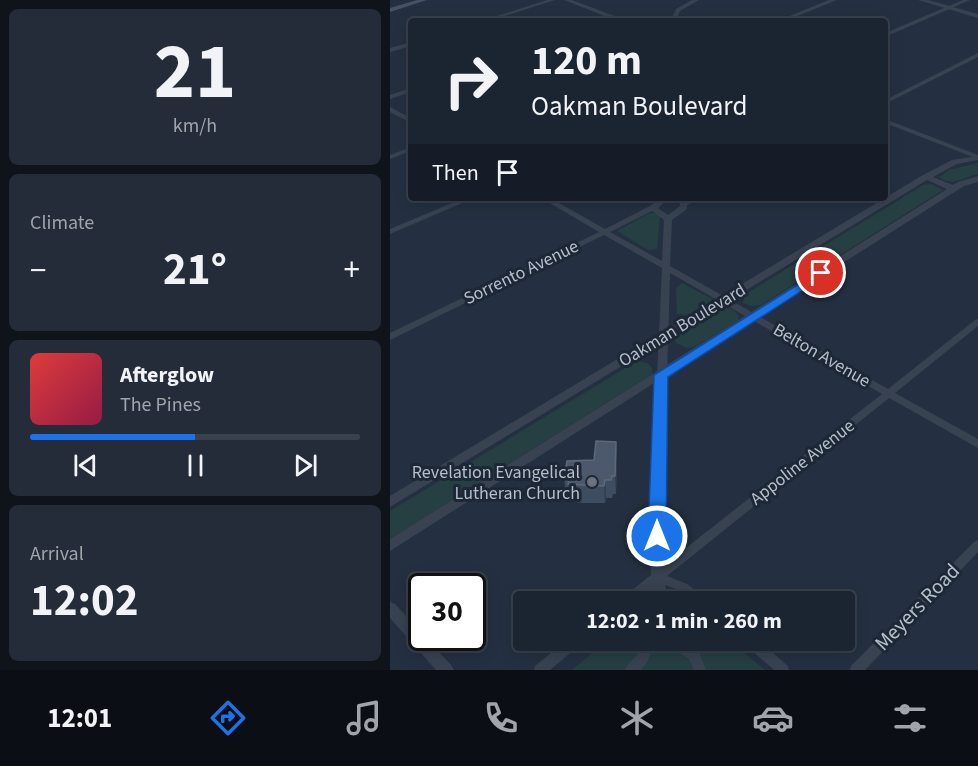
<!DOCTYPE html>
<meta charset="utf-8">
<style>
:root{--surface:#1b2431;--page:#242c39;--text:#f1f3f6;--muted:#a0a4ab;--line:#39414d;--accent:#1a73e8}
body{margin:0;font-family:"Source Sans 3",sans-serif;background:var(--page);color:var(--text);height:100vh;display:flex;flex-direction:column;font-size:22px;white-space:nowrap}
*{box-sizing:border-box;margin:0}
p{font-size:20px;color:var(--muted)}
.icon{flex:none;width:33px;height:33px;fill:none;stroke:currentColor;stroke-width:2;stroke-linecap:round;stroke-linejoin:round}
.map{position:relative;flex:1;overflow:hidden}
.details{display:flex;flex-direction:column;gap:9px;padding:9px;background:#0f141b;width:390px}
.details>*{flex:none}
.hud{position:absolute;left:18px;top:18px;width:480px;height:183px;border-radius:6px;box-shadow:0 3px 15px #0003,0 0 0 2px var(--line);background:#1b2431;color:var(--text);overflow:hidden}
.speed{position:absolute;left:18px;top:573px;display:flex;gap:12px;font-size:30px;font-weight:700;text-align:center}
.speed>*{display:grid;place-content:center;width:78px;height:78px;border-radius:50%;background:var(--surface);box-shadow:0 3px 15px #0003,0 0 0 2px var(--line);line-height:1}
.speed .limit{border:3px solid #111;border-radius:9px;background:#fff;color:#111}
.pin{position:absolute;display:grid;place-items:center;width:51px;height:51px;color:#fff;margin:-26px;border:3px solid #fff;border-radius:50%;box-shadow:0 2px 6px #0007}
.me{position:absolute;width:66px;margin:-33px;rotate:0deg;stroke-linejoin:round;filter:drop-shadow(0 0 4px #0008)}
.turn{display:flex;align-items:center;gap:21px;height:126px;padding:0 24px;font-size:27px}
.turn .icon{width:78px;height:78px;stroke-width:2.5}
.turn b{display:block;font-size:42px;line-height:51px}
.then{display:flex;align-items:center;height:57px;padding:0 24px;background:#0003;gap:12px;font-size:22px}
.big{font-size:45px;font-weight:700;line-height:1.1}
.details .card{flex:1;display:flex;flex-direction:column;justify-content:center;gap:9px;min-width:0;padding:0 21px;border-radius:9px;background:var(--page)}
.details .dial{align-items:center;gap:0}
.dial b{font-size:78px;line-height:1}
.song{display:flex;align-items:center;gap:18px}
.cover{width:72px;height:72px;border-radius:9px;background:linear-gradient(135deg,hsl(0 70% 55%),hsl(340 70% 35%))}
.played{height:6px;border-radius:3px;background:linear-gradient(90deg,var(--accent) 50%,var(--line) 50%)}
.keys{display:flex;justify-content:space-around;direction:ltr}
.heat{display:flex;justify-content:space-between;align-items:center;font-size:33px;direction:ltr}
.trip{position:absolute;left:123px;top:591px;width:342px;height:60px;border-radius:6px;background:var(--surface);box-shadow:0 3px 15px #0003,0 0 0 2px var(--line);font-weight:700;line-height:60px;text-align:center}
.tabs{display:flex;height:96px;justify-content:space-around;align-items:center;background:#0b0e14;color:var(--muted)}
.tabs .icon{width:42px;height:42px}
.tabs .current{color:var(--accent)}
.tabs b{font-size:27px;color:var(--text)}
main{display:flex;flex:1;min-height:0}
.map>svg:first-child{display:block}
.green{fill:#263f42}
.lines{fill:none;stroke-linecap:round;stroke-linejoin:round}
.minor{fill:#384251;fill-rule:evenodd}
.tertiary{fill:#384251;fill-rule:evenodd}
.secondary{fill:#465164;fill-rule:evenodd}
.wall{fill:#3f4d60}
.shaded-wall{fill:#2f3c4f}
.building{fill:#4c596c;stroke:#5c697a;stroke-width:1.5}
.route{fill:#1a73e8;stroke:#114b97;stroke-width:1.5}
.worship-dot{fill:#6b7280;stroke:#1d2736;stroke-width:2}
.labels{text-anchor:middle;stroke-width:6;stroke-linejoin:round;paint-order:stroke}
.street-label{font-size:18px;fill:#b5becb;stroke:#1d2736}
.poi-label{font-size:18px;fill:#b5becb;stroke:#1d2736;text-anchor:end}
.near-street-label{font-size:21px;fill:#b5becb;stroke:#1d2736}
</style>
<main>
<section class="details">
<div class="card dial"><b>21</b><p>km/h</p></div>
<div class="card"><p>Climate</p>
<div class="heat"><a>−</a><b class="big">21°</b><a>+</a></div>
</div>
<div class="card">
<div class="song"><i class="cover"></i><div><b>Afterglow</b><p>The Pines</p></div></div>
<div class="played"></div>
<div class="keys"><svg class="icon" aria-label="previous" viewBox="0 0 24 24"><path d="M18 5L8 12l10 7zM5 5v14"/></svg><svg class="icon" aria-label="pause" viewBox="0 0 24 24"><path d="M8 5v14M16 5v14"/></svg><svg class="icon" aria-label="next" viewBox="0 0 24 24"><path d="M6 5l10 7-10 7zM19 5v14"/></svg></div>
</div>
<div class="card"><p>Arrival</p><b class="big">12:02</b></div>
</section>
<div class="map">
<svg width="588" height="670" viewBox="0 0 588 670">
<rect width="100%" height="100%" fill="#243041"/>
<path class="green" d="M588,163v11c-14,3 -26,14 -39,3l10,-7z
M541,184l12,6 -182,115 -9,1 -9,-3 1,-8 179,-110z
M260,213h7l3,3 -3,33 -9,1 -31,-19z
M292,283l30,16 -2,3 -22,13 -11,-1 -1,-26z
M336,308l8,2 5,6 -1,4 -44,27 -7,1 -11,-5 -1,-4 4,-4 41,-25z
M247,361l10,2 5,4v7l-262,165v-28z
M218,640l122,1 35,29h-193z"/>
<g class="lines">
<path class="minor" d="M157,0h8l-66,21h-8z
M174,0h8l48,18h52l4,-9 16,-9h7l-19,11 -4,10h-59z
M439,0h8l-52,21h-8z
M573,0h7l-85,37v-4z
M21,42v4l-21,6v-4z
M588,53v4l-93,47v-4z
M21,88v4l-21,7v-4z
M0,107l21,11v5l-21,-11z
M495,119l93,36v4l-93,-36z
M21,147v4l-21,8v-4z
M74,198h10l-84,36v-5z
M151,198h9l55,31 45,-23 11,-8h8l-11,10 10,7 12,-9v-3l-9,-5h10l5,2 5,-2h10l-14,7v4l-15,11 -2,46 218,123 87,-69 3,-1v7l-83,67 83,46v9l-89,-50 -222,178 20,8 18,14 2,4h-15l-13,-12 -14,-5 5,17h-12l-2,-7 -3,7h-12l3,-7 -9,7h-15l2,-4 29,-23v-62l11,-245 -58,-33 -214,105v-7l209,-101zM262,211l12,9 -2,41 -52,-29zM280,273l212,121 -219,172v-53z
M588,540v12l-113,118h-15l1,-4 123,-124z
M177,640h16l-2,4 -31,26h-16l1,-4z
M250,640h12c0,12 -3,22 -11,30h-16c7,-14 14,-9 15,-30z
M275,640h17l17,11 7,19h-12l-5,-11 -22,-15z
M352,640h16l30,26 1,4h-15l-30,-26z"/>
<path class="tertiary" d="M528,0h10l50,14v4z
M588,156v4l-21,4 -24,13 20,8 5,-3 20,-6v6l-14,4 -574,365v-12l557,-350 -20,-9 -537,327v-11l533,-321 29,-15z
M0,602l5,2 27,29v5h4l25,27 3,5h-18l-46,-52z"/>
<path class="secondary" d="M27,0h10l-37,12v-4z"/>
</g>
<path class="wall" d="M226,442l1,17 -1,35h-3l-1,4h-6l-1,5h-22l-13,-2 -1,-5h-3l-2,-18 30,-18z"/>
<path class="shaded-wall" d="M226,442l1,17 -1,35 -1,-18z
M215,480l1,18 -1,5 -1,-17z"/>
<path class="building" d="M206,441l20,1 -1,34h-3l-1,4h-6l-1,6 -22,-1 -14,-1 1,-6h-5l3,-17 27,-1z"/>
<path class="route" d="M431,270l6,3 -2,3 -157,101 -2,159 -3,4 -6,2 -6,-2 -3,-4 6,-161z"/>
<circle class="worship-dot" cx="202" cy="482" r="6"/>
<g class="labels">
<g class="street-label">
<text transform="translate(131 272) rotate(-26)" y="6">Sorrento Avenue</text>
<text transform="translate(292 325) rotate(-31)" y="6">Oakman Boulevard</text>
<text transform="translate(432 355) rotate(30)" y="6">Belton Avenue</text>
<text transform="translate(412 462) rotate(-38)" y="6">Appoline Avenue</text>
</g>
<g class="poi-label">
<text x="190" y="478">Revelation Evangelical<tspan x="190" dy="21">Lutheran Church</tspan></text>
</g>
<g class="near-street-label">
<text transform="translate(527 607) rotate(-46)" y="7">Meyers Road</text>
</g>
</g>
</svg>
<div class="speed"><div class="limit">30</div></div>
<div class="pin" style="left:431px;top:273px;background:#d93025"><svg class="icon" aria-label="arrive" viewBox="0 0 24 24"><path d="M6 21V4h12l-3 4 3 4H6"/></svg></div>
<svg class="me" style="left:267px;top:536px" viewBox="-20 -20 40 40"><circle r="17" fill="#1a73e8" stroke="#fff" stroke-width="3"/><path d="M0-11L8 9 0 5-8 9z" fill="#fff"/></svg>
<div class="trip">12:02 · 1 min · 260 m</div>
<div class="hud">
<div class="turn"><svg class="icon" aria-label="right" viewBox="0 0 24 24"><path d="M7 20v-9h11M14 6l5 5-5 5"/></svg><div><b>120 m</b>Oakman Boulevard</div></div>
<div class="then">Then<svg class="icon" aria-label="arrive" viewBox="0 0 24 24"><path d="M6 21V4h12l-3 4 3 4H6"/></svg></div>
</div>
</div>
</main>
<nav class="tabs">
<b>12:01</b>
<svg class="icon current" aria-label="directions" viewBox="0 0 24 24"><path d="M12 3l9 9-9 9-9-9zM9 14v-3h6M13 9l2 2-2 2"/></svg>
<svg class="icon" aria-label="music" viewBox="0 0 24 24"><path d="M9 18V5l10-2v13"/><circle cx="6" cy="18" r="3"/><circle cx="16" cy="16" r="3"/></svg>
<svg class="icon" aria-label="phone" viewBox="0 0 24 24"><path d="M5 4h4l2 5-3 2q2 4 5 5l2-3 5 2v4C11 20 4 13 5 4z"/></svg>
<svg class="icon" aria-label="climate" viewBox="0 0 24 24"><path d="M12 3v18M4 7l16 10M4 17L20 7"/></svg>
<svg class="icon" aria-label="car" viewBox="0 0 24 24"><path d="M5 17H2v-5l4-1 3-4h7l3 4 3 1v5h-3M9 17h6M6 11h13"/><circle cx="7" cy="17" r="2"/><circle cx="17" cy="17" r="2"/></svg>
<svg class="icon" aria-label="filters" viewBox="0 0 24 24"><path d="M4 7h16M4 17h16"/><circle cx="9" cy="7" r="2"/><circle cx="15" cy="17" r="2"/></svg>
</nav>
